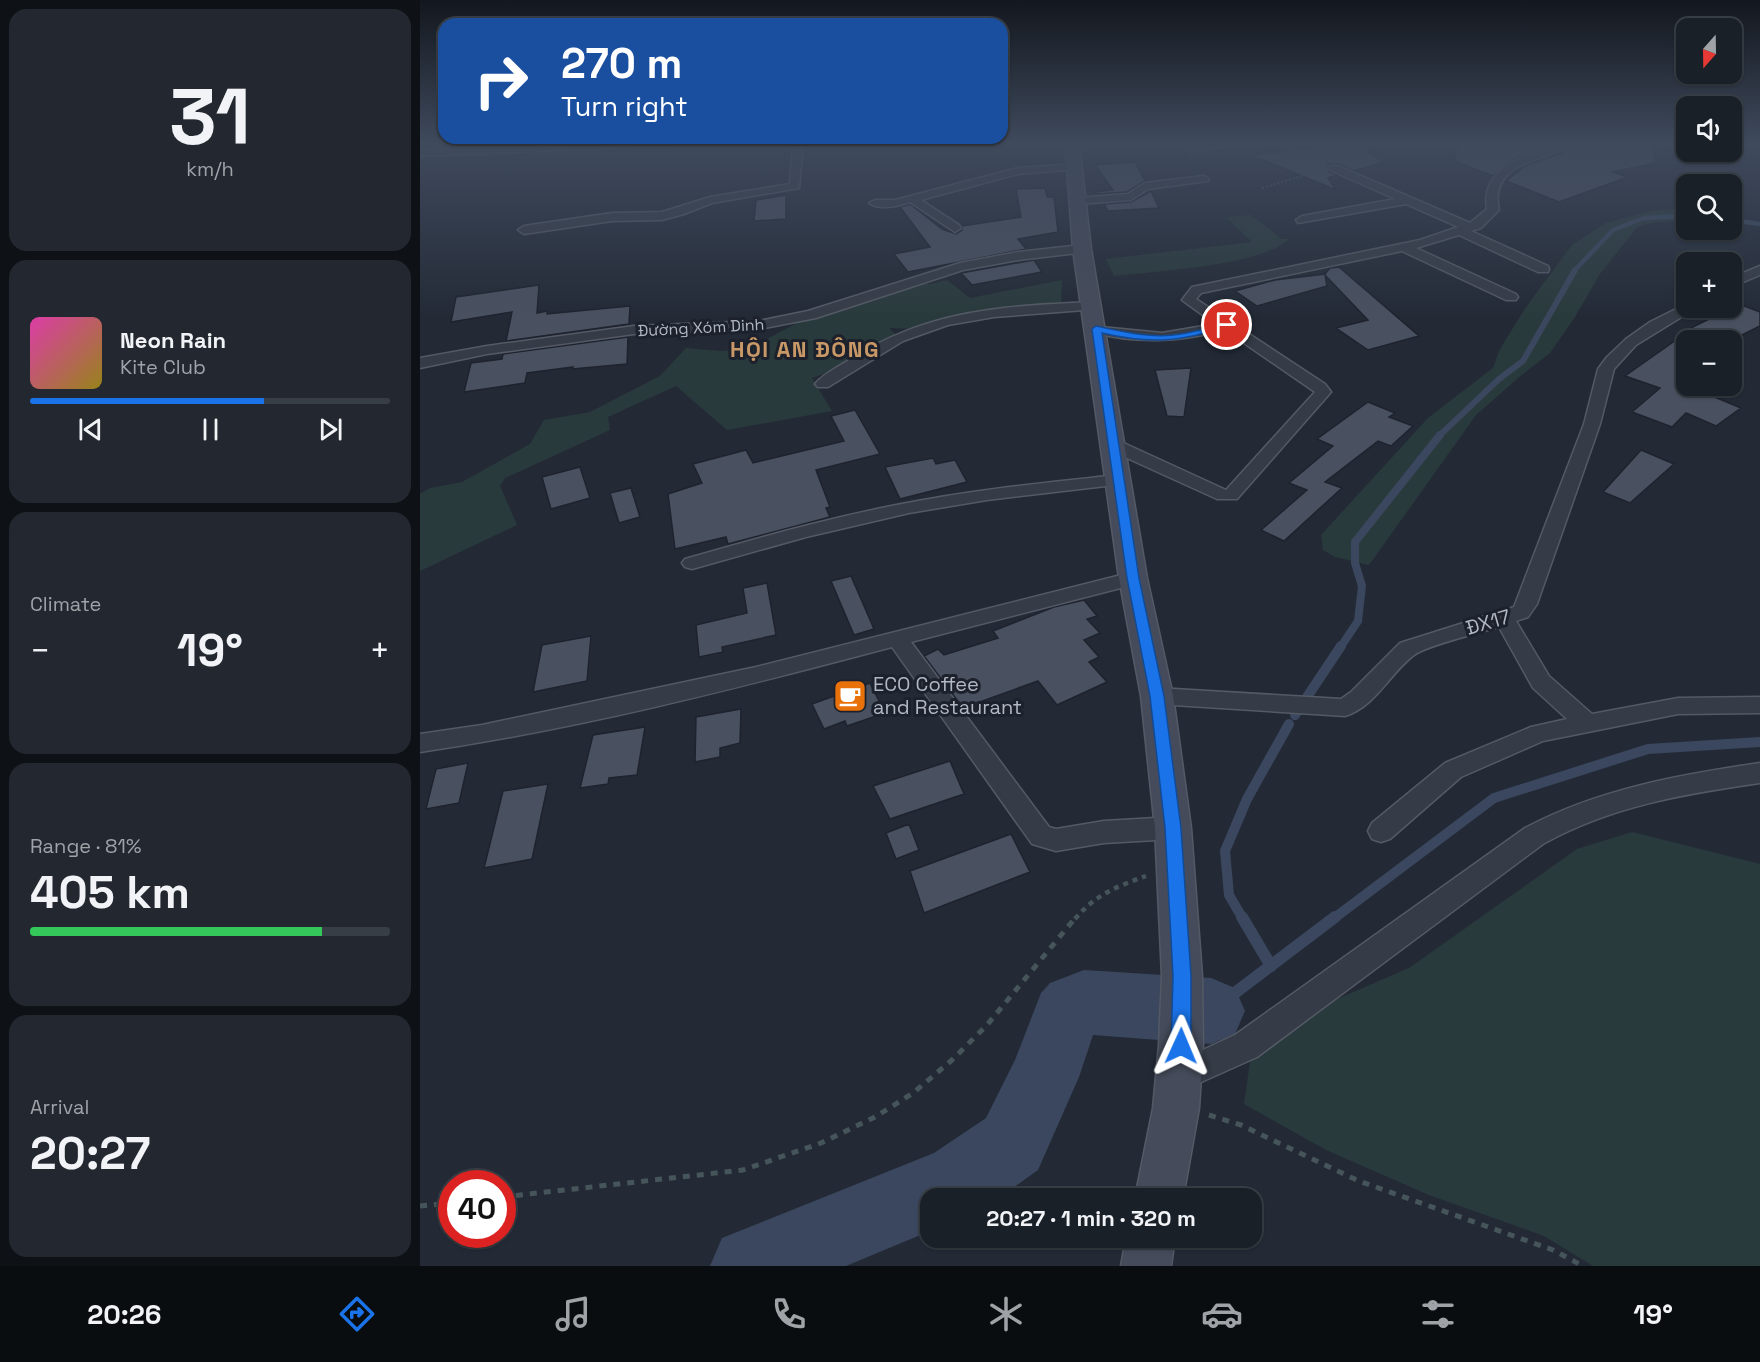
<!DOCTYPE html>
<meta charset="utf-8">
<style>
:root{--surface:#1a2028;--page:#232830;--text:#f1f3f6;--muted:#9fa3a8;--line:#383e45;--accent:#1a73e8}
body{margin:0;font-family:"Space Grotesk",sans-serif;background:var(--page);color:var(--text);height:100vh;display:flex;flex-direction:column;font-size:22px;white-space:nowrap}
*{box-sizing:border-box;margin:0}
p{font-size:20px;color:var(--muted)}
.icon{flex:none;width:33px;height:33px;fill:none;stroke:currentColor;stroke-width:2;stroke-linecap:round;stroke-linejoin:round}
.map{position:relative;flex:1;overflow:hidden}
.drawer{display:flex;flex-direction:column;gap:9px;padding:9px;background:#0e1216;width:420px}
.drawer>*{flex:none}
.top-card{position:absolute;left:18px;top:18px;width:570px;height:126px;border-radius:18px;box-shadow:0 2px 4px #0004,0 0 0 2px var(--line);background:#1a4fa0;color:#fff;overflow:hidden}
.needle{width:39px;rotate:200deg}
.controls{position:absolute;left:1256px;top:18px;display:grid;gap:12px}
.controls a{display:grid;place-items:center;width:66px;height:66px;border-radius:12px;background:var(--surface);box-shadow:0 2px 4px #0004,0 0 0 2px var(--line);font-size:30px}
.speed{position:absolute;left:18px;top:1170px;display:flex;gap:12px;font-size:30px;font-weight:700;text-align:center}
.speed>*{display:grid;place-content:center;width:78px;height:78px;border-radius:50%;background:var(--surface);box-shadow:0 2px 4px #0004,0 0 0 2px var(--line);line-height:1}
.speed .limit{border:9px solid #d22;background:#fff;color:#111}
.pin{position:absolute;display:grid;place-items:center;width:51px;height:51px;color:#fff;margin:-26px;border:3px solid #fff;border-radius:50%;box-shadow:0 2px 6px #0007}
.me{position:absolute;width:66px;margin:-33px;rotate:1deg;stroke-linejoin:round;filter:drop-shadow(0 0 4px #0008)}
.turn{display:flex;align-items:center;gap:21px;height:126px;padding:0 24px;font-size:27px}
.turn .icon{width:78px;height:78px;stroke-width:2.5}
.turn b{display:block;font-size:42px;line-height:51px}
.big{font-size:45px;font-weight:800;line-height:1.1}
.drawer .tile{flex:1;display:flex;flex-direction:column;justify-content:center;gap:9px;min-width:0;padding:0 21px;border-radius:18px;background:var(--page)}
.drawer .dial{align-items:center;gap:0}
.dial b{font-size:78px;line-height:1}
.song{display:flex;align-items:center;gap:18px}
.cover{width:72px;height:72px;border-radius:9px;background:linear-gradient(135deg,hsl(320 70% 55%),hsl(50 70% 35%))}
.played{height:6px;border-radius:3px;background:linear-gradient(90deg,var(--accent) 65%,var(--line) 65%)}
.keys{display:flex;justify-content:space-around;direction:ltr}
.heat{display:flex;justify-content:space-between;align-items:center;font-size:33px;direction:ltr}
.charge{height:9px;border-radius:4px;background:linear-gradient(90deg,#34c759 81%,var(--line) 0)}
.trip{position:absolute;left:500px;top:1188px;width:342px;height:60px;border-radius:18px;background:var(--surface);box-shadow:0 2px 4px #0004,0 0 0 2px var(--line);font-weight:800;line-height:60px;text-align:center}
.menu{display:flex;height:96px;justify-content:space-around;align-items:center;background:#0a0d10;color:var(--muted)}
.menu .icon{width:42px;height:42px}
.menu .selected{color:var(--accent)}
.menu b{font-size:27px;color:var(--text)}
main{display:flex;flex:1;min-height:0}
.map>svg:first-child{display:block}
.green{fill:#293a3c}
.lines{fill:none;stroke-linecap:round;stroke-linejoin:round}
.stream-far4{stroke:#3a475e;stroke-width:4.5}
.stream-far3{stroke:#3a475e;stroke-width:6}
.stream-far2{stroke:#3a475e;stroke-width:8}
.stream-far1{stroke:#3a475e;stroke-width:10}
.stream{stroke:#3a475e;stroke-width:12}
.river{fill:#3a475e;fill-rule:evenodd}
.building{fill:#495160;stroke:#1e232e;stroke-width:1.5}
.street-casing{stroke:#545a65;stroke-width:3}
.secondary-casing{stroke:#545a65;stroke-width:3}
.path-far2{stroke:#465559;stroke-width:2;stroke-dasharray:2 2;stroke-linecap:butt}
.path-far1{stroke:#465559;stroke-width:4.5;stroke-dasharray:5 5;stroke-linecap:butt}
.path{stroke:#465559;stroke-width:5;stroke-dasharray:7 7;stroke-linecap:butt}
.street{fill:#363c47;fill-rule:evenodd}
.secondary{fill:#454b5a;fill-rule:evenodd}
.route{fill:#1a73e8;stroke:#114b97;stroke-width:1.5}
.labels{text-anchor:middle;stroke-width:6;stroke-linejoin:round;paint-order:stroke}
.far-street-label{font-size:16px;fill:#b1b7c3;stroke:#1c212c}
.street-label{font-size:20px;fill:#b1b7c3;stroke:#1c212c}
.poi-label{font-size:20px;fill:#b1b7c3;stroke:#1c212c;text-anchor:start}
.far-district-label{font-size:22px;font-weight:bold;letter-spacing:1.5px;fill:#c99867;stroke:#1c212c}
</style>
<main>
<section class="drawer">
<div class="tile dial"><b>31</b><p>km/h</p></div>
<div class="tile">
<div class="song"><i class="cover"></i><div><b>Neon Rain</b><p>Kite Club</p></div></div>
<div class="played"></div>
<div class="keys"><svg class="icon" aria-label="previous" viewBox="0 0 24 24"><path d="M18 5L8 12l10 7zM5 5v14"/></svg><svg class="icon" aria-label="pause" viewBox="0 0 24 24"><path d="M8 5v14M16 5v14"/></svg><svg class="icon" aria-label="next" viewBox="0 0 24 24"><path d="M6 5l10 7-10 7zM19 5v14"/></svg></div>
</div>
<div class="tile"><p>Climate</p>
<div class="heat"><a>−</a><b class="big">19°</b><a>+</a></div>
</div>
<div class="tile"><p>Range · 81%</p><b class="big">405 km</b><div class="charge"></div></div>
<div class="tile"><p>Arrival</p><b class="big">20:27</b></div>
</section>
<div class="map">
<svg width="1340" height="1266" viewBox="0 0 1340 1266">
<rect width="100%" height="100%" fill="#232a36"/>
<path class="green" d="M1256,209l10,1v10l-34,3 -15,4 -37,47 -25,43 -25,36 -32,25 -42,37 -107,150 -34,-8 -12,-7 -2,-15 107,-117 65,-50 7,-19 26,-42 46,-62 34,-22 44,-12z
M831,215l31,24h7c-28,27 -133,32 -175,37l-8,-17 146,-17 -26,-25z
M527,280l23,18 92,-18 -1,29 -103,9 -43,11 -26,-1 8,8 -24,21 -61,21 20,33 -105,19 -51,-44 -68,31 2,13 -105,48 -5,8 17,39 -97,46v-77l10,-6 32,-6 68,-38 14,-24 46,-8 70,-36 26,-28 34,3 28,-2 53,-28 117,-39 12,2z
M1212,832l128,32v402h-167l-49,-30 -115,-41 -103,-45 -82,-46 7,-49 63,-46 95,-41 168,-119z"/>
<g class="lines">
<path class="stream-far4" d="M1311,220l29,4
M1154,271l39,-41 31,-12 42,-2"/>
<path class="stream-far3" d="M1019,436l60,-57 24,-18 52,-91"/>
<path class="stream-far2" d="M920,648l18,-27 4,-35 -7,-23v-21l85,-107"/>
<path class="stream-far1" d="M875,715l46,-69
M823,919l-14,-24 -4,-44 22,-52 42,-75
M913,919l161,-121 154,-49 112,-7"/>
<path class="stream" d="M822,917l29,49
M791,1011l124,-94"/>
<path class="river" d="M664,970l127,8 24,10 10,23 -10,23 -24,10 -118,-9 -14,42 -41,93 -39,28h-69v33l-84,35h-136l12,-28 212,-85 52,-35 29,-58 26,-67 9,-10z"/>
</g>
<path class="building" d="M1038,142h98l-34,13 -13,7 -16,14 -38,-15z
M1159,142h74l3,21 -44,9 16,5 -69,25 -53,-21 19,-15 42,-15z
M933,143l31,19 -30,9 -15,-7h-11l1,8 8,3 -9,3 8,12 -85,-35z
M715,162l10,19 -18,11 -30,2 -2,-2 18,-2 -18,-25z
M625,188l2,9h7l4,35 -40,7 8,10 -118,23 -14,-18 36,-7 -30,-40 10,-3 32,25 14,5 6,-4v-4l59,-9 -5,-28z
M731,191l8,17 -51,3 -4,-7 27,-2z
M366,195v24l-32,2 2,-21z
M614,260l8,12 -70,13 -11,-12z
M919,267l80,69 -51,14 -32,-22 32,-8 -43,-45 2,11 -70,20 -22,-15 40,-11 50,-6 5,-6z
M119,285l-2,28 10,-2v3l83,-8 -1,18 -123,17 6,-29 -61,10 5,-25z
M1319,304l21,8v14l-20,10 -11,-4 -12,6 -26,-10z
M1266,333v53l23,5 -2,3 34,14 -25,18 -30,-13 -14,14 -40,-15 28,-24 -35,-12z
M208,337l-1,27 -55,5 1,-2 -46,6 -2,10 -61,9 7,-29 31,-4 1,-5z
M771,368l-7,49 -17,-1 -12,-46z
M948,402l27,11 -6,4 24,9 -22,20 -13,-5 -53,41 17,6 -58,53 -23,-11 46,-40 -18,-7 44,-37 -16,-7z
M435,410l25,44 -64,16 14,37 -4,1 4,9 -102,27 -2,-7 -51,12 -7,-55 34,-11 -9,-19 53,-14 7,13 91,-22 -13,-25z
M1221,450l33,14 -44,39 -27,-11z
M513,458l3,6 19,-4 12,22 -67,17 -15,-32z
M160,467l10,31 -39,11 -9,-32z
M211,488l9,29 -21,6 -9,-30z
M431,576l23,53 -20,6 -23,-54z
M347,583l9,52 -54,12 1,5 -24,5 -3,-32 51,-12 -4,-25z
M664,600l13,16 -10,3 13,14 -16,7 15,17 -10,5 18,20 -50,23 -19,-24 -75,27 -39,-52 14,-7 6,6 54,-17 -5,-7 61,-24z
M171,636l-4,45 -54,11 9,-47z
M450,683l15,30 -38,13 -2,-5 -21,8 -12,-25z
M321,709l-1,34 -20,5v9l-25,5 1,-45z
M225,727l-8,48 -28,3 -1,6 -28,4 13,-53z
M530,761l14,33 -74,25 -17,-33z
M48,763l-9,40 -33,6 10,-40z
M128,784l-16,75 -48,9 19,-77z
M489,824l10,26 -23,9 -10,-26z
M591,834l19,38 -106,41 -14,-42z"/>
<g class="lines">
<g class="street-casing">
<path id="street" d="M195,142h73l-5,3 -263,11v-6z
M373,142h10l-4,46 -87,15 -28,11 -22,6 -50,1 -88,13 -6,-4 6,-4 88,-13 50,-1 48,-15 80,-13z
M797,142h23l-5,3 -45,7 -5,-3 5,-3z
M1143,142h14c-26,20 -89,16 -78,68l-18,18 -10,3 77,35 1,3 -1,3h-10l-79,-37 -43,13 100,46 2,3 -2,3h-10l-104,-49 -201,42 -5,6 129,85 6,8 -94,107h-20l-112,-51 -2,-4 2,-4h12l109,50 89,-98 -90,-62c-47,12 -88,14 -134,2l-2,-3 2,-3 71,7 53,-9 -33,-24 10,-13 228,-47 38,-13 -52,-23 -108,19 -2,-3 6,-4 93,-17 -65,-29v-4h8l132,57 17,-14c-8,-42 44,-57 76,-67z
M655,164l5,3 -1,2 -61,5 -97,26 38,25 2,3 -6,4 -45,-30c-12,4 -30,9 -41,1l6,-3h20l123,-32z
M784,176l5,3 -1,2 -60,8 -17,11 -54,4 -6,-3 6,-3 51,-4 17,-11z
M662,245l4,1 2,3 -2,3 -68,8 -55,10 -147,48 -57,11 -125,5 -147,20 -67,14v-10l67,-12 147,-20 125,-5 49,-10 152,-48 58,-11z
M1340,266v9l-29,12v-9z
M672,302l5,1 2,3 -2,3 -103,8 -46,8 -45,16 -75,46h-10l-3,-3c8,-10 23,-17 34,-24 79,-50 152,-54 243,-58z
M1264,305l2,3h10l-60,37 -22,24 -14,55 -63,180 -9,13 -12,4 33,55 43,38 86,-16 82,-1v16l-82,1 -135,27 -82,36 -71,62 -9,3 -9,-3 -4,-8 4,-8 73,-60 86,-36 36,-8 -34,-31 -34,-61c-17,5 -74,19 -85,28 -24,18 -39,52 -69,61l-188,-12 -8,-2 -3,-6 3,-6 8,-2 184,11 10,-7 49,-49 114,-36 70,-183 14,-55 9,-12 19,-18 24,-17z
M697,475l6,1 3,4 -3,4 -136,16 -78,13 -103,24 -114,32 -7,-2 -3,-4 3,-4c83,-24 165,-47 250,-61 60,-11 121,-16 182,-23z
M713,572l7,1 3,5 -3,5 -229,59 138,185 7,2 48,-8 69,-4 9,3 4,8 -4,8 -9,3 -69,4 -48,8 -24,-7 -140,-197c-154,41 -314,82 -472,105v-18l62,-9 274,-58z
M1340,763v20c-76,11 -149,23 -217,61l-286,213 -78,35 -11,-4 -4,-11 4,-11 67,-31 290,-207c74,-39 153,-53 235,-65z"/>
</g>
<g class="secondary-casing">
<path id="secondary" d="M645,142h14l12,107 56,329 26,118 18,132 11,148 1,69 -4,63 -16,90h-48l18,-90 6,-63 3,-69 -7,-148 -14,-132 -22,-118 -46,-329z
M706,1238h49l-4,28h-50z"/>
</g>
<path class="path-far2" d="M863,142l37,19
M842,188l57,-17"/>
<path class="path-far1" d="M655,919c21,-25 41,-32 71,-43"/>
<path class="path" d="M789,1115l32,10 118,56 194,69 30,16
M82,1197l241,-27 78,-27 54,-26 38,-24 39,-33 35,-35 89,-108
M0,1206l32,-3"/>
<use href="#street" class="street"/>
<use href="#secondary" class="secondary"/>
</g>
<linearGradient id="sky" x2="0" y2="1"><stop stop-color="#13171e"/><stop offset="0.45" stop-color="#3f4a5d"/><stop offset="1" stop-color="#3f4a5d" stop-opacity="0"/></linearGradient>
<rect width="1340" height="319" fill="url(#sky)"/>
<path class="route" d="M807,322l4,3 -1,2c-51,14 -76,18 -128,6l37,245 25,118 17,132 10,148v70l-3,6 -7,3 -7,-3 -3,-6 2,-70 -8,-148 -15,-132 -23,-118 -35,-249 4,-3c28,6 56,13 85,8 15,-2 31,-8 46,-12z"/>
<defs>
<g id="cafe-square" transform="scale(1.725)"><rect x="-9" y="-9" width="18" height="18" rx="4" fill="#e8710a" stroke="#1c212c"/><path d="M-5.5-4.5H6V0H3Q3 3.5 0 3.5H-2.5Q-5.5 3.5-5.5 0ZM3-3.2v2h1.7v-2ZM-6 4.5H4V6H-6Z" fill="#fff"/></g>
</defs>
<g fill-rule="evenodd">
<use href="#cafe-square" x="430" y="696"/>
</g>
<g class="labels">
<g class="far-street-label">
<text transform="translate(281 327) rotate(-3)" y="6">Đường Xóm Dinh</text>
</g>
<g class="street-label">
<text transform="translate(1068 622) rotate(-16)" y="7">ĐX17</text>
</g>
<g class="poi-label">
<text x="453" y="691">ECO Coffee<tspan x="453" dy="23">and Restaurant</tspan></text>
</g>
<g class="far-district-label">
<text x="385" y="357">HỘI AN ĐÔNG</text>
</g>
</g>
</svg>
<div class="controls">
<a><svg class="needle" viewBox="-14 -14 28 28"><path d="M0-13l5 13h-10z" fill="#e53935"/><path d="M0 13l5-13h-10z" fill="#9fa3a8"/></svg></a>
<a><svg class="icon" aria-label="sound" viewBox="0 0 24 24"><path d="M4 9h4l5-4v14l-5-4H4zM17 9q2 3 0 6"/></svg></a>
<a><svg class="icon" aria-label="search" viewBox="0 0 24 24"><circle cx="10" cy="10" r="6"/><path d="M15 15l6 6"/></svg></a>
<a>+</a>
<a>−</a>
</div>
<div class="speed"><div class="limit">40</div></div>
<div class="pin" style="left:807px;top:325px;background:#d93025"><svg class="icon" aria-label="arrive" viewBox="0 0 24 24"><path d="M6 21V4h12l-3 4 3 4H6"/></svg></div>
<svg class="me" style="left:761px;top:1046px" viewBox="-20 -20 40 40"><path d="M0-17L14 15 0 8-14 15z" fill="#1a73e8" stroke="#fff" stroke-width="4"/></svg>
<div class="trip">20:27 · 1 min · 320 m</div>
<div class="top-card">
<div class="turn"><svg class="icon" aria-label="right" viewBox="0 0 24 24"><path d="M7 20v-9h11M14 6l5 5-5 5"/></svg><div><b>270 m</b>Turn right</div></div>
</div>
</div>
</main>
<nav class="menu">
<b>20:26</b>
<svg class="icon selected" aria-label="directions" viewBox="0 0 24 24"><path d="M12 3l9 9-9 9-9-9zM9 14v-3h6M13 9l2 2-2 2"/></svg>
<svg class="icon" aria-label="music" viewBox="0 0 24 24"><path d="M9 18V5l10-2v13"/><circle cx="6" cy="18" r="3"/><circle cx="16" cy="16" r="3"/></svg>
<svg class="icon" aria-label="phone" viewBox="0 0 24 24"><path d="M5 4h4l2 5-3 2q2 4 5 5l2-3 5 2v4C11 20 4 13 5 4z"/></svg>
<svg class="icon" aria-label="climate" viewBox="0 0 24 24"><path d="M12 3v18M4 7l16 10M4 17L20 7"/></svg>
<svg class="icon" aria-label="car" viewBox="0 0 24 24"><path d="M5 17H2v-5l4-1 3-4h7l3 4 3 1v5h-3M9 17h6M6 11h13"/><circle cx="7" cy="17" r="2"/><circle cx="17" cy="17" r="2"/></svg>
<svg class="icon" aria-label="filters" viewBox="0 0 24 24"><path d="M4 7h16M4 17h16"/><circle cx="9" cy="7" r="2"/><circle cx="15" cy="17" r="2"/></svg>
<b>19°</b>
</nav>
